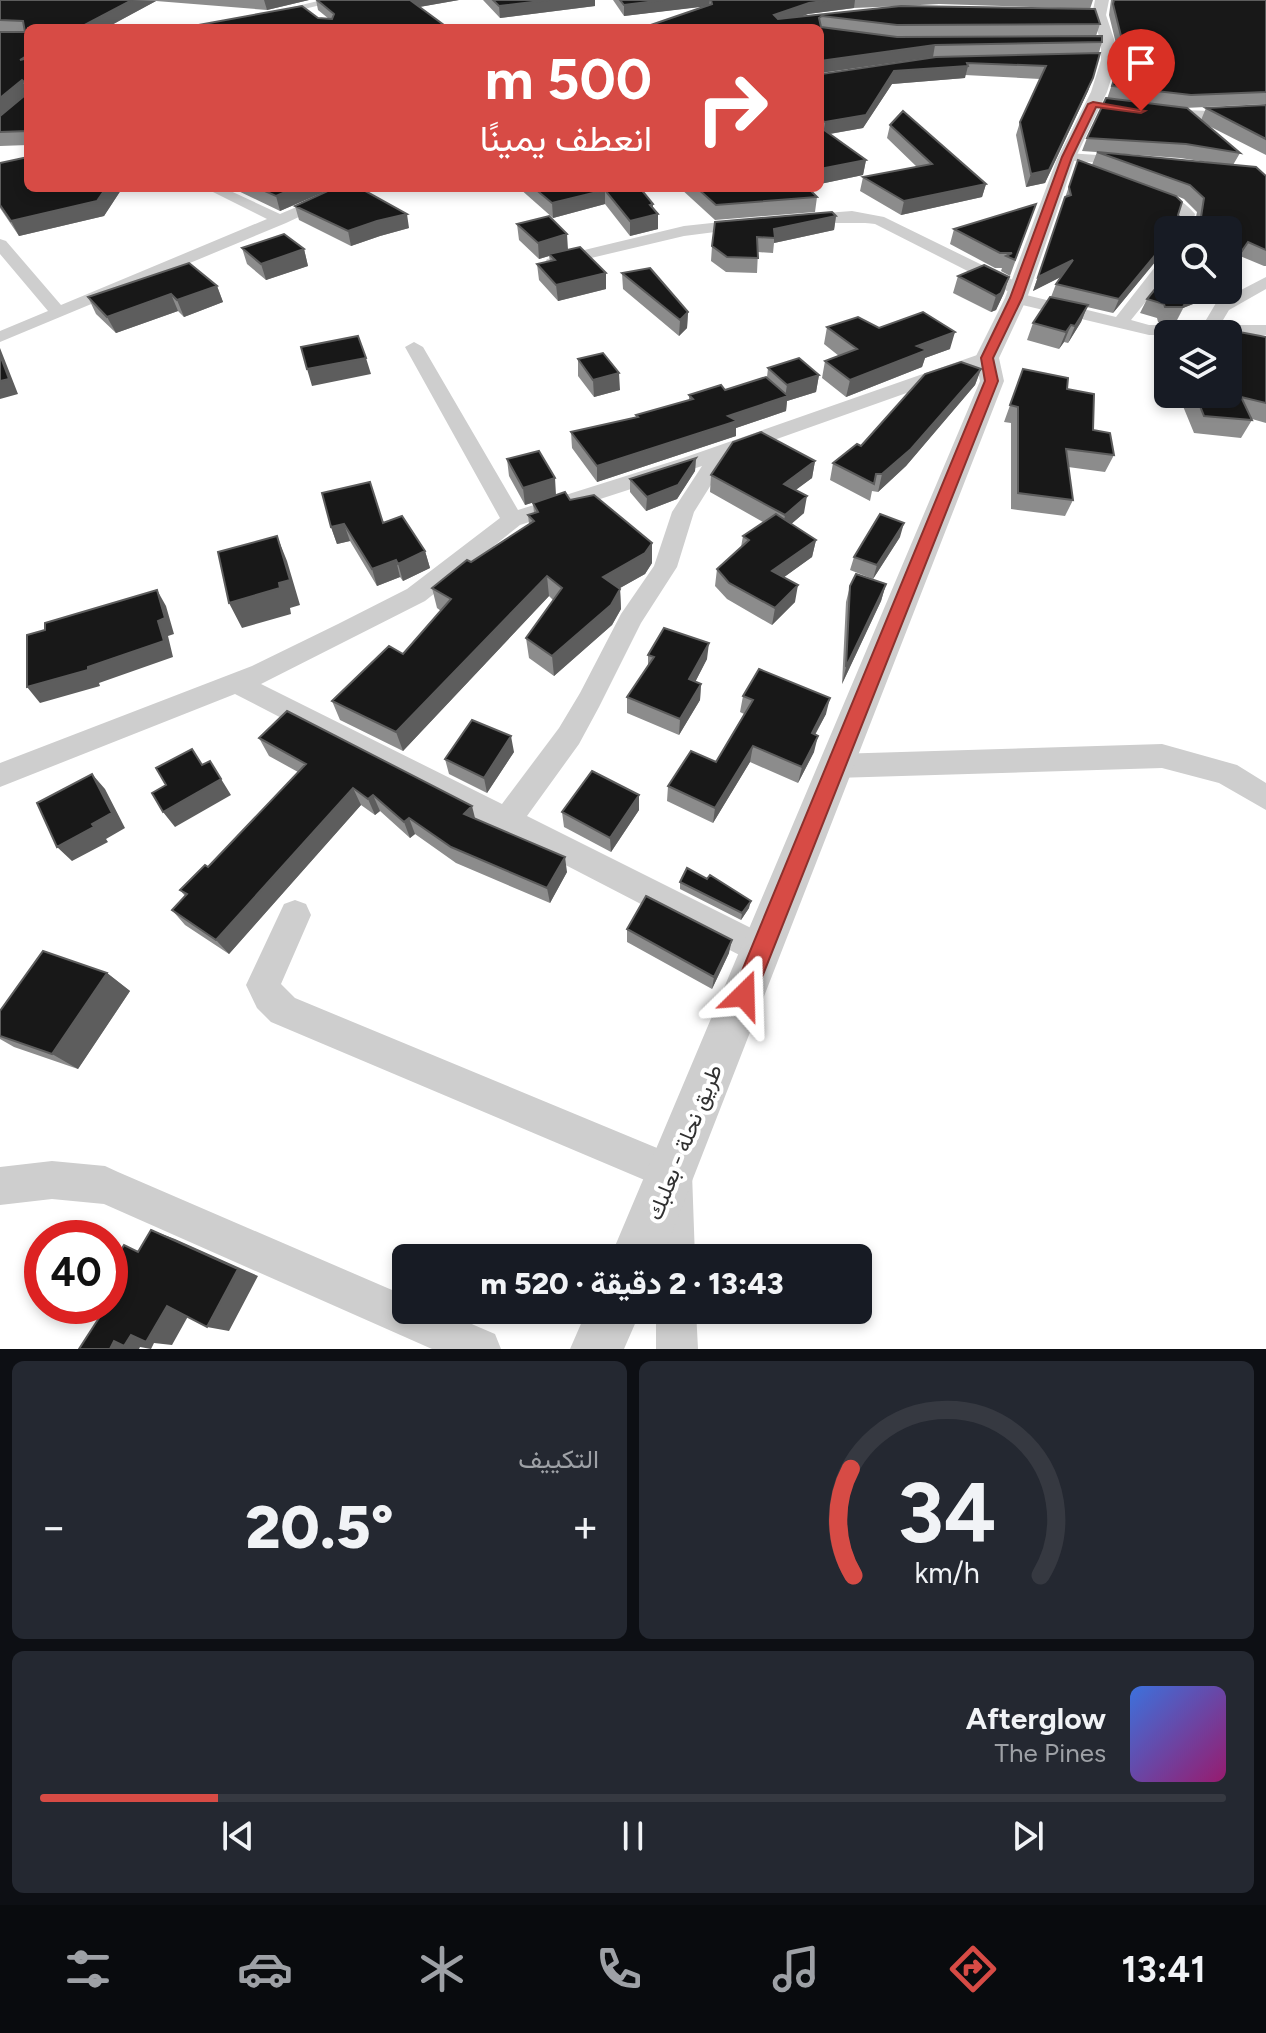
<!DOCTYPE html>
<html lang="ar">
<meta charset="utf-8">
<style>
:root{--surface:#171b24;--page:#242831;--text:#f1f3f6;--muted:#9ea1a6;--line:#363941;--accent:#d74b45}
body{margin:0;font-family:Figtree,Vazirmatn,sans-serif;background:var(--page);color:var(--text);direction:rtl;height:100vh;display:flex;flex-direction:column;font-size:30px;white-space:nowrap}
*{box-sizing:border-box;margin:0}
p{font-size:26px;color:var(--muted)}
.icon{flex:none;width:44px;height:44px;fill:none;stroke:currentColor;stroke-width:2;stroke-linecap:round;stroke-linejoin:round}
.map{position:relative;height:1349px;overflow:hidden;direction:ltr}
.panel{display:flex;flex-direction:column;gap:12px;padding:12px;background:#0d0f14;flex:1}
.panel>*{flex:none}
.top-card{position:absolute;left:24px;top:24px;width:800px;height:168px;border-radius:12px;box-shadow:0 4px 12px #0003;direction:rtl;background:#d74b45;color:#fff;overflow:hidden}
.buttons{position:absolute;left:1154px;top:216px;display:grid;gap:16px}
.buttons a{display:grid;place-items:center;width:88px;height:88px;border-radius:12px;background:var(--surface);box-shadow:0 4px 12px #0003;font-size:40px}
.speed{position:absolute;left:24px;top:1220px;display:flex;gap:16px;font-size:40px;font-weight:700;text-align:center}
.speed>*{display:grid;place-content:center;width:104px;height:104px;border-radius:50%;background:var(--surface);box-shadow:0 4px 12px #0003;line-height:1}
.speed .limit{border:12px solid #d22;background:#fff;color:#111}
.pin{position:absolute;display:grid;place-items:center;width:68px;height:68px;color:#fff;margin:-82px -34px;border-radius:50% 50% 50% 0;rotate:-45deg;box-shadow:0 0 8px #0007}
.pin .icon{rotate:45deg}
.me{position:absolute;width:88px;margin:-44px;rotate:22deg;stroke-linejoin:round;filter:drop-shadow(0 0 6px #0008)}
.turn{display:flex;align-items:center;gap:28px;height:168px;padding:0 40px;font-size:36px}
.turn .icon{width:104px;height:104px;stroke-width:2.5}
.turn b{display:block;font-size:56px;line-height:68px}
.big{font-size:60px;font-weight:800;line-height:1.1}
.panel .card{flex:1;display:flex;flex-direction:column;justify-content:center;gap:12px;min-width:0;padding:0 28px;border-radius:12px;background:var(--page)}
.panel .dial{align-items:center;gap:0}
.dial svg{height:208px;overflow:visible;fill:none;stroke:var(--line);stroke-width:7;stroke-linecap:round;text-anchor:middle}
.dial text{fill:var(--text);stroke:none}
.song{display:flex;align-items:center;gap:24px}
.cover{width:96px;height:96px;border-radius:12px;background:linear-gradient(135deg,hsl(220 70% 55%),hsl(320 70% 35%))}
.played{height:8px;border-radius:4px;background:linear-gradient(90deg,var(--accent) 15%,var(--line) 15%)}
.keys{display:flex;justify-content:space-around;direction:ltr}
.heat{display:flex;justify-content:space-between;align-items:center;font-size:44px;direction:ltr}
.panel .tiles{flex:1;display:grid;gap:12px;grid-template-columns:1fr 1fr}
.card:last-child{grid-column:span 2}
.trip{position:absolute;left:392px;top:1244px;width:480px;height:80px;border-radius:12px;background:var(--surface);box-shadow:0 4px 12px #0003;font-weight:800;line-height:80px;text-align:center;direction:rtl}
.dock{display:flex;height:128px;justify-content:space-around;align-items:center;background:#090b0e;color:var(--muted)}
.dock .icon{width:56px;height:56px}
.dock .on{color:var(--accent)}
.dock b{font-size:36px;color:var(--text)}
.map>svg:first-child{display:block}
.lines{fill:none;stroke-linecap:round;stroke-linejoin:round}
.minor{fill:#cecece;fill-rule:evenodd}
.tertiary{fill:#cecece;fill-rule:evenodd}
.wall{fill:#8c8c8c;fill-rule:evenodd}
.shaded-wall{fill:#5d5d5d}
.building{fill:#181818;stroke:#5d5d5d;stroke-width:2}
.route{fill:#d74b45;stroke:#8c312d;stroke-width:2}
.labels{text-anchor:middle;stroke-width:8;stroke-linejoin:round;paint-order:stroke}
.street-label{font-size:22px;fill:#313131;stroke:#fff}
</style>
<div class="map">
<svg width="1266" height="1349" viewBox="0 0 1266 1349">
<rect width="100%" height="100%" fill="#fff"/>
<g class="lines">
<path class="minor" d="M322,0h19l-115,28h-19z
M1266,107v8l-57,4 -47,-2 -6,-4 6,-4 47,2z
M1067,153l61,4 7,4 -7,4 -66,-5v-6z
M1148,187c18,5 35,12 47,27l-4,16h-16l4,-15 -7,-8 -29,-13 -2,-3z
M205,188h19l56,26 61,-26h20l-75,35 -286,119v-11l48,-20 -48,-57v-15l6,2 55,64 206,-86z
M852,211l32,6 141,69 2,4 -5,4 94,23 46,-59 6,-2v18l-37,46 18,5h54l13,-22 50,-26v12l-37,21 -9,15h46v10h-117l-139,-33 -3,-4 6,-4 -138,-70c-18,-3 -75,2 -83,-4l8,-5z
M749,219l5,2v6l-70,9 -131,31 -8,-5 2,-3 137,-33z
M414,342l9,5 95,163 165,-52 297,-104 7,-2 9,6 -2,4 -265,94 -35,56 -17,55 -36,56 -42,84 -20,37 -52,72 246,123 5,11 -5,11 -11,5 -11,-5 -516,-267 -235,93v-24l252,-97 86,-42 69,-35 93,-71 -95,-171zM702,466l-30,46 -18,54 -33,48 -41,79 -21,35 -57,76 -241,-120 164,-83 95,-76z
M1162,744l75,21 29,18v27l-47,-27 -57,-15 -327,10 -10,-4 -4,-8 4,-8 10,-4z
M295,900l11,4 5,11 -30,69 14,14 391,162 6,13 3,85h-40l-1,-74 -383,-162 -14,-14 -11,-23 38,-81z
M52,1161l53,5 13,6 288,124v14h33l56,24 6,15h-69l-328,-145 -52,-5 -52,6v-38z
M656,1310h40l2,39h-42z"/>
<path class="tertiary" d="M1095,0h14l-3,15 9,27 2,18 -10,32 -32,67 -48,139 -28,60 5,23 -342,877h-52l370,-877 -5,-23 30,-60 52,-139 34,-67 10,-32v-18l-9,-27z
M587,1310h54l-17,39h-54z"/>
</g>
<path class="wall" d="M0,0h309l-42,10 -111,-9 -50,27h-78v117l-28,1z
M316,0h143l-40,7 29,21h-249l-1,-3 131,-6 -11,-9z
M483,0h112v6l-95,12z
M613,0h480l-3,9 -151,-5 -38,2 199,18 -4,12 6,6 -14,49 -43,92 -19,4 -10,-52 4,-13 20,-43 -75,-4v3l-73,6 -29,44 -33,6 36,26 -3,15 -43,9v-156l-114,-22 -82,10zM901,6l-101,11 8,-3 46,-6zM935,57l-113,17 -1,-1z
M1111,0h155v104l-81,4 -78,-9 13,-39 -11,-45z
M1266,105v50l-61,-31 35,29 -7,12 33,11v90h-2l-24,-10 -72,-26v24l-8,2 -47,57 -26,-6 -6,15 -13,21 -4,-1 -5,7 -32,-9 6,-17 18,-26 5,-13 4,-7 -27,14 45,-131 14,5 5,-13 117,11 -34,-5 -98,-7 5,-13 114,-18 5,-12zM1177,196l7,3 13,13 -1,5 -15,2 -3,-4z
M890,125l96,59 -4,13 -81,18 -41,-24 3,-14 54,-10 -30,-29z
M0,163l28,25h92l1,2 -17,26 -85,20 -19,-28z
M232,188h101l-53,23z
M519,188h121l18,26v15l-28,7 -25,-32 -52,14z
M680,188h128l9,9 -2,15 -100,8z
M1036,204l-26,72 -9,-5 1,-3h-7l-45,-24 4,-15z
M295,206l114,22 -29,8 -29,10 -52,-26z
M836,216l-2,14 -60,13 -1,10 -15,-1 -1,21 -31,-1 -15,-11 1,-15z
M517,224l51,25 38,24v16l-48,12 -19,-21 -2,-16 13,-3 -1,-5 -10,3 -20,-19z
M242,248l62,1 4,17 -42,14 -19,-16z
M622,273l66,39 -1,16 -8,8 -56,-47z
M958,276l51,1 -5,16 -8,17 -5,2 -38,-19z
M217,286l6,16 -39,15 -6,-6 -62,22 -20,-19 -8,-17z
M1168,290h49l-4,6 -30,12 -7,14h-18l-1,-4 -17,-5 7,-14z
M827,327l52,1 71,21 -25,9 -3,9 -76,30 -24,-19 3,-17 14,-5 -15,-12z
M1234,331l32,6v86l-14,-4v1l-11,18 -47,-5 -16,-39h50v-53z
M1168,344v24l-5,-14z
M578,359l42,31 -26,7 -16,-21z
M768,368l51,7 -3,17 -29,9 -1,10 -50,17v8l-139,46 -25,-34 -1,-16 65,-15v-2l53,-15v-5l36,-5 42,-13z
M981,369l-6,16 -69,81 -28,26 -6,-1 -2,10 -40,-21 3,-17z
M1023,369l44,20 26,41 21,25 -9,17 -37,-5 5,33 -8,16 -54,-7v-86l-7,-1z
M696,458l-1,13 -18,28 -31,12 -16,-19v-13z
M507,459l49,36 -31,10 -16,-29z
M815,461l-3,17 -17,12 9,23 -13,11 25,16 -4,17 -28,20 11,25 -23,23 -45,-26 -12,-13 2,-17 24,-22 2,-11 20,-14 -53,-30 1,-17z
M570,500l82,63 -7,11 -25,14 1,21 -9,16 -58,51 -25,-18 -3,-20 27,-38 -4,-4 -146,155 -63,-31 -8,-19 71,-47 38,-43 -4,-3 -5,-20 97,-64 -1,-9 6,-2 -1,-10z
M383,523l42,28 5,17 -27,13 -3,-4 -23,9 -27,-45 -13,3 -6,-17z
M900,537l-27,42 -23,-9 4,-13z
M886,584l-5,17 -39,83 4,-82 4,-16z
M648,655l59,4 -12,23 6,2 -1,16 -21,35 -52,-22v-16l21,-31z
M743,696l83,18 -11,21 -1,17 -16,31 -48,-21 -37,61 -46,-22 1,-15 48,-24 28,-48 -4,-2z
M259,738l216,80 92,54 -17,31 -94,-40 -41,-29 -5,4 -30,-27 -5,4 -14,-10 -132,149 -44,-29 -13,-15 13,-14 -5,-6 28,-23 90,-95 -29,-16z
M514,752l-27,41 -38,-19 -4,-15z
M639,795v15l-28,42 -47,-25 -2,-15z
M680,882l69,26 -8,12 -61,-31z
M627,929l102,24 -17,36 -85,-47z
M107,973l23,18 -52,78 -64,-22 -14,-8v-28z"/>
<path class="shaded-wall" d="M132,0l24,1 -50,27h-27z
M264,0h45l-42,10z
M407,0h52l-51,9z
M549,0h46v6l-95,12 -1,-12z
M664,0h46l-1,6 -85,10v-11z
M830,0h25l-1,8 -46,6 -35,13 1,-12 35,-12z
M935,45l-2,12 -113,16v-12z
M968,66l-3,12 -73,6 -29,44 -40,7 2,-13 69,-51z
M1093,78l-5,13 -43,92 -19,4 5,-13z
M22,80l6,13 -28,23v-18z
M866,160l-3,15 -43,9v-15z
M986,184l-4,13 -81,18 3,-14z
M106,188h14l1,2 -17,26 -85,20 -8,-15z
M295,188h38l-53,23 -4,-15z
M605,190v14l-52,14 -1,-15z
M653,204v12l5,-2v15l-28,7v-15l20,-16z
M407,214l2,14 -29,8 -29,10 -3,-15 29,-10z
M836,216l-2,14 -60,13v-14z
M567,234l1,16 -19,4v2l-10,3 -1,-16z
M1166,242h2v12l-8,2 -47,57 6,-14z
M1248,242l-8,14 -12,18v-3z
M304,249l4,17 -42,14 -5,-16z
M1073,260l-6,14 -34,17 5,-14z
M606,273v16l-48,12 -2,-16z
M1009,277l-5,16 -8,17 -5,2 5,-16z
M217,286l6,16 -39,15 -7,-17z
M1199,290h18l-4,6 -30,12 -7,14 15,-29z
M171,294l7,17 -62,22 -9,-16z
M1088,305l-7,17 -13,21 7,-17z
M688,312l-1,16 -8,8 1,-16z
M1071,325l-7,17 -5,7 7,-17z
M955,332l-5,17 -25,9 -3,9 -76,30 4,-17 67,-34z
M0,348l18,46 -18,5z
M366,358l5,16 -59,12 -5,-17z
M981,369l-6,16 -69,81 -28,26 4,-18z
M619,373l1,17 -26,7 -1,-17z
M819,375l-3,17 -29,9 -1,10 -50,17v8l-139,46v-16l131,-50 57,-19 2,-12z
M696,458l-1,13 -18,28 -31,12 1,-14z
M815,461l-3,17 -31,23 3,-17z
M555,478l1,17 -31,10 -2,-17z
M807,496l-3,17 -22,19 3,-17z
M904,523l-4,14 -27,42 4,-14z
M344,524l6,17 -13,3 -6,-17z
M277,536l10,25 13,44 -10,3 1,6 -49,14 -13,-25 50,-20z
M816,540l-4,17 -43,31 3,-17z
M652,543v20l-7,11 -41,23 -1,-20z
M425,551l5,17 -27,13 -5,-17z
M396,560l4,17 -23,9 -5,-17z
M547,576l2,20 -146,155 -7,-19z
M886,584l-5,17 -39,83 4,-17z
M798,585l-3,17 -23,23 3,-17z
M620,589l1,20 -9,16 -58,51 -2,-20z
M157,590l9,16 8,28 -6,2 5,21 -74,26 1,3 -60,17 -13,-16 61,-20 70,-46z
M709,643l-2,16 -19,37 1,-17z
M701,684l-1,16 -21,35 1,-16z
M830,698l-4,16 -19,35 5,-16z
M511,736l3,16 -27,41 -3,-15z
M818,736l-4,16 -16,31 4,-16z
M753,746l-3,16 -37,61 2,-15z
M210,761l21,34 -56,32 -12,-15z
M92,774l13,15 20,39 -19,11 2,3 -36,19 -15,-14 35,-23z
M353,788l8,17 -132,149 -13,-14z
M373,795l7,16 -5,4 -7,-16z
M639,795v15l-28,42 -1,-14z
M472,806l4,16 -12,-8z
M409,818l6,16 -5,4 -6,-16z
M565,857l2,15 -17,31 -3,-15z
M751,901l-2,7 -8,12 1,-7z
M732,940l-3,13 -17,36 2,-12z
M107,973l23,18 -52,78 -26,-15z
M151,1230l24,9 83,37 -29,55 -22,-4z
M167,1306l24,5 -19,34 -18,-2 -3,6 -11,-2 -1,2h-29l4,-8 17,-6z"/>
<path class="building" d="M0,0h132l-53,28h-51v27l-8,5 8,-2v73l-28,1v-16l24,-20 1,-13 -3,-3 -22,18v-66h25l-2,-11 -23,-1z
M317,0h93l38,28h-156l-4,-2 2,2h-88l-4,-3 104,-19 16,12 14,1 2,-5z
M493,0h56l-50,6z
M620,0h44l-40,5z
M711,0h119l-21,3 -35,12 4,4 123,-13 194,3 5,15 -203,1 -75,-9 -3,2 2,9 76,10 205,-1v6l-167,3 -115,16v-33h-178l70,-24z
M1114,0h152v92l-75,3 -79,-9 12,-38 -11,-44z
M1100,53l-7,25 -44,92 -18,4 -11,-52 26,-56 -79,-3 1,3 -74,5 -28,44 -41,7 -5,-3v-47l2,2 114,-17z
M1106,98l81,10 53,45 -54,-9 -99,-6z
M1266,105v34l-60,-31z
M903,111l83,73 -82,17 -41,-24 69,-13 -42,-39z
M820,127l46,33 -46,9z
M1097,152l159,15 10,9v74l-18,-8 -20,29v-41h-60v12h-2l-47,57 -63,-15 17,-24 -35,17 27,-80 6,-2 -2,-8 9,-27 98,36 6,6 -4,13 3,4 20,-2 3,-19 -14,-13z
M28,157v31h78l-9,13 -86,20 -11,-16v-42z
M258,188h37l-19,8z
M334,188h26l47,26 -30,7 -29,10 -53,-25z
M534,188h106l13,16 -3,1 8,9 -28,7 -25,-31 -53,13z
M697,188h111l9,9 -101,8z
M1036,204l-21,56 -9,-4 6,-3h-12l-46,-24z
M832,212l4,4 -62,13 1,9 -18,-1 1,21 -31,-1 -15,-11 3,-24z
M549,216l18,18 -29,9 -21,-19z
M284,234l20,15 -43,15 -19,-16z
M580,247l26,26 -50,12 -19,-21 18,-4 -6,-6z
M189,263l28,23 -40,14 -6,-6 -64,23 -19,-20z
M984,265l25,12 -8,16 -5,3 -38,-20z
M650,268l38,44 -8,8 -58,-47z
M1168,273v17h31l-8,3 -8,14h-18l-1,-3 -17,-5z
M1050,297l38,8 -13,21 -4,-1 -5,7 -33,-9z
M923,312l32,20 -38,14 10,4 -77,30 -25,-19 32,-12 -30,-22 31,-10 21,11z
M1234,331l32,6v66l-25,-6 11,23 -48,-4 -9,-22h33v-48l7,2z
M358,336l8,22 -59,11 -6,-22z
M603,353l16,20 -26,7 -15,-21z
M0,355l9,24 -9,2z
M799,358l20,17 -32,10 -19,-17z
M961,362l20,7 -70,80 -29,25h-6l-2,10 -41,-21 24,-19 4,2 64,-72z
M1023,369l45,9 -1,11 27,5 -1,36 17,3 4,22 -48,-6 7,51 -55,-7v-86l-8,-2z
M766,377l22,19 -60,20 9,5 -140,45 -26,-34 67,-15 -2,-2 57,-16 -4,-4 32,-10 4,5z
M761,432l54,29 -31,23 23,12 -22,19 -74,-40 22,-33z
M539,451l16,27 -32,10 -16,-29z
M696,458l-18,27 -31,12 -17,-18z
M370,482l13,41 19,-7 23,35 -27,13 -2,-4 -24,9 -28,-45 -13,3 -9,-34z
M565,492l5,8 24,-5 58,48 -7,10 -42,24 17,12 -9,16 -59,51 -26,-18 36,-50 -15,-12 -151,156 -64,-31 57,-55 14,8 48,-55 -19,-11 35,-28 4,2 63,-41 -6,-6 10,-3 -5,-9z
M776,514l40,26 -44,31 26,14 -23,23 -46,-25 -12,-14 32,-29 -6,-4z
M880,514l24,9 -27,42 -23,-8z
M277,536l13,44 -11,3 1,5 -51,15 -11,-51z
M856,574l30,10 -40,83 4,-81z
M157,590l8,28 -7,3 6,20 -76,26v3l-61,17v-52l18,-5v-7z
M664,628l45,15 -20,36 12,5 -21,35 -53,-22 27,-40 -6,-2z
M759,669l71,29 -18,35 6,3 -16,31 -49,-21 -38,62 -47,-22 23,-35 25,11 37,-62 -10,-4z
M287,711l185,95 -8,8 101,43 -18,31 -96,-41 -42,-29 -5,4 -31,-27 -5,4 -15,-11 -137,152 -44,-30 15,-16 -7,-4 25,-25 3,2 98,-103 -47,-26z
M472,720l39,16 -27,42 -39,-19z
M192,749l10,16 8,-4 11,18 -58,33 -11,-19 14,-8 -10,-17z
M592,771l47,24 -29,43 -48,-26z
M92,774l20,39 -20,11 2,3 -37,20 -20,-44z
M687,868l20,11 3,-4 41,26 -9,12 -62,-31z
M646,896l86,44 -18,37 -87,-48z
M43,951l64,22 -55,81 -52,-18v-25z
M151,1230l87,39 -31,58 -40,-21 -21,36 -15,-7 -7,11 -10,-5 -4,8h-31l20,-31 -15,-7 3,-5h23v-38l14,-23 14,7z"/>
<path class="route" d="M1093,102l52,9 -4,2 -45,-6 -24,50 -50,141 -29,60 5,23 -243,614 -3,9 -8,3 -9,-3 -3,-9 253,-614 -4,-23 29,-60 52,-141 26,-53z"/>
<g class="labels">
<g class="street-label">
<text transform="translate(684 1142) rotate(-68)" y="8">طريق نحلة - بعلبك</text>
</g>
</g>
</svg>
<div class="buttons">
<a><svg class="icon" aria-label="search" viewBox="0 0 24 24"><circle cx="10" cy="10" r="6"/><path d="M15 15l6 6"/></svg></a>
<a><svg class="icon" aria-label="layers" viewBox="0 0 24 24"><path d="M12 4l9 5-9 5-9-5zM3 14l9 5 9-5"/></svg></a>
</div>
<div class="speed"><div class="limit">40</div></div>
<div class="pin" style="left:1141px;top:111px;background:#d93025"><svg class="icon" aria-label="arrive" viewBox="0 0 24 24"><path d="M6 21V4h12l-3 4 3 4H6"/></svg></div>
<svg class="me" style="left:744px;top:995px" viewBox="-20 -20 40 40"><path d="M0-17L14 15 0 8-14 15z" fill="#d74b45" stroke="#fff" stroke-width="4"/></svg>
<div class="trip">13:43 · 2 دقيقة · 520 m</div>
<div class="top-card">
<div class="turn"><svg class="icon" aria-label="right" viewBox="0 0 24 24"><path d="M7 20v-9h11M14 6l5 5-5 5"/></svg><div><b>500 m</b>انعطف يمينًا</div></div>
</div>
</div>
<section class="panel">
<div class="tiles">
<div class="card dial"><svg viewBox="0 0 100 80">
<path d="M14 69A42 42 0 1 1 86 69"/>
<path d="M14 69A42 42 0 0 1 13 28" stroke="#d74b45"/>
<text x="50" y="56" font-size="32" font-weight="700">34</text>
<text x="50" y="72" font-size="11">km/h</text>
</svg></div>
<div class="card"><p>التكييف</p>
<div class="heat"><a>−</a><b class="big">20.5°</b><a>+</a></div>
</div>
<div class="card">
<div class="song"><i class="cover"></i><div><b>Afterglow</b><p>The Pines</p></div></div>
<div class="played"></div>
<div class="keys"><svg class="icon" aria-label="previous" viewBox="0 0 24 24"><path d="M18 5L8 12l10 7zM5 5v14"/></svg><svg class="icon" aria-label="pause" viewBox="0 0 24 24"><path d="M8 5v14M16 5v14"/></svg><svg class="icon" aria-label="next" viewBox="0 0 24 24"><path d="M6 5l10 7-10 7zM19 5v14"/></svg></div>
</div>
</div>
</section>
<nav class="dock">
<b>13:41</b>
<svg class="icon on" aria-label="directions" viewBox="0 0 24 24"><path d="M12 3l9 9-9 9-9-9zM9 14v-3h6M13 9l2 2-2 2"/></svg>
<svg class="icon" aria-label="music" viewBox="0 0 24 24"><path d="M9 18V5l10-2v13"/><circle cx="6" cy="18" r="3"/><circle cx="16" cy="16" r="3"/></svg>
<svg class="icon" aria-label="phone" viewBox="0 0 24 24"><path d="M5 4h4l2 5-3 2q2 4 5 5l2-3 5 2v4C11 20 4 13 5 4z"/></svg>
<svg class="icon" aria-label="climate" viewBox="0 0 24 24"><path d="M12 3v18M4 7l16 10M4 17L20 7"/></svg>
<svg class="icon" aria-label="car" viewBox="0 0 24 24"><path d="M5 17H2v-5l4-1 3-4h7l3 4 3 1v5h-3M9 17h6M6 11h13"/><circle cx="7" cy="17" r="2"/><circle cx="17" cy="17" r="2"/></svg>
<svg class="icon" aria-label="filters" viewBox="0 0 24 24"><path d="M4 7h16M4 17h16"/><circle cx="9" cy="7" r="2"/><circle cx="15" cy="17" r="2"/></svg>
</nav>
